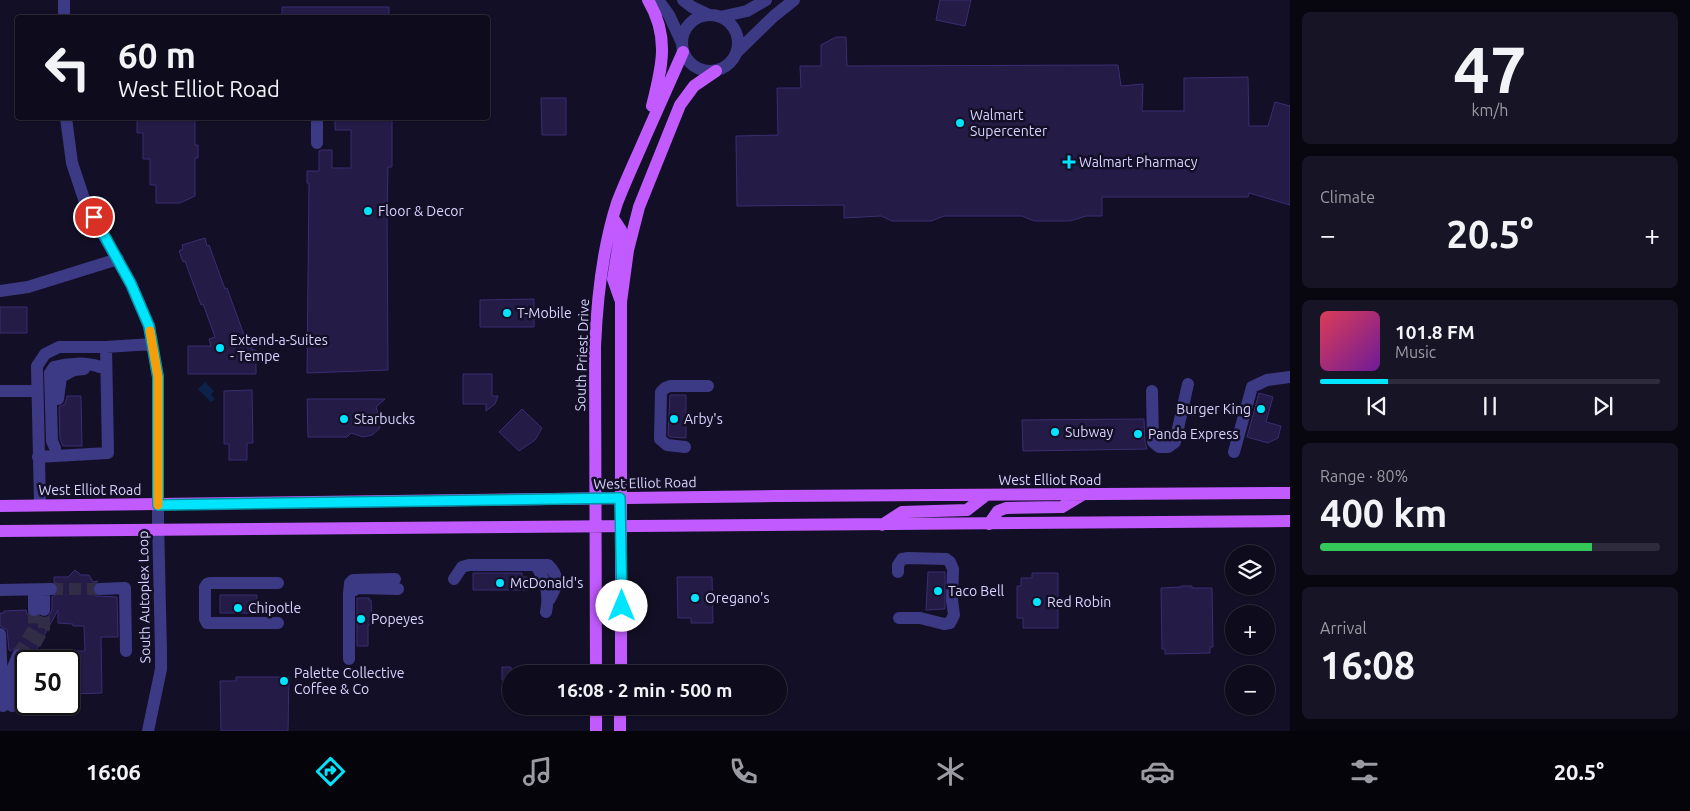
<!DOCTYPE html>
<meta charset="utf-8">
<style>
:root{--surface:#0e0b1c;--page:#171425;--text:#f1f3f6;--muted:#9b9ba3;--line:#2e2b3b;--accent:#00e5ff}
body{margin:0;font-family:Ubuntu,sans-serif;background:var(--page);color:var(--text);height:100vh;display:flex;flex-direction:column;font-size:19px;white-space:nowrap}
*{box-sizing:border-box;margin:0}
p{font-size:16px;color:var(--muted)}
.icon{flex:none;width:28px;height:28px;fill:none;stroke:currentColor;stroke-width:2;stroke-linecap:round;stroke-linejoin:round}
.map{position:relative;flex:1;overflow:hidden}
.details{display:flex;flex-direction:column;gap:12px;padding:12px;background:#08060f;width:400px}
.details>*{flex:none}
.top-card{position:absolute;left:15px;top:15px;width:475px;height:105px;border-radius:5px;box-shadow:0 1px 4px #0004,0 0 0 1px var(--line);background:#0e0b1c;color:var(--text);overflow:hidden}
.buttons{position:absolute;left:1225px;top:545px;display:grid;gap:10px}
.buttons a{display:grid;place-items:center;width:50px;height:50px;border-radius:50%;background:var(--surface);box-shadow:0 1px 4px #0004,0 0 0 1px var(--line);font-size:25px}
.speed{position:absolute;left:15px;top:650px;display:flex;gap:10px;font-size:25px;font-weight:700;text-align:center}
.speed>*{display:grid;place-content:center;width:65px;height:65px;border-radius:50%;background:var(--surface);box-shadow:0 1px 4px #0004,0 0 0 1px var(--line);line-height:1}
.speed .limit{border:2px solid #111;border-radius:8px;background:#fff;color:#111}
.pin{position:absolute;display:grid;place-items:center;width:42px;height:42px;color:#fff;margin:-21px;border:2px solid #fff;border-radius:50%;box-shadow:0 1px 5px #0007}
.me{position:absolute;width:55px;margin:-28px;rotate:0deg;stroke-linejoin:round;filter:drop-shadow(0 0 4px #0008)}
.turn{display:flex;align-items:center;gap:18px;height:105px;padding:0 20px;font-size:22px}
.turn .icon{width:65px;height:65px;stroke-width:2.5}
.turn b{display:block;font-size:35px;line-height:42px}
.big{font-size:38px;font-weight:700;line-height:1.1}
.details .card{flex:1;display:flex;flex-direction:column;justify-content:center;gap:8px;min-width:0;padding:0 18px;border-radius:8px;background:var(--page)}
.details .dial{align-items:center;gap:0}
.dial b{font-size:65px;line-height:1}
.song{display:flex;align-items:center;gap:15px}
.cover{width:60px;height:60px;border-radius:8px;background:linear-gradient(135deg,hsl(350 70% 55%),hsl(280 70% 35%))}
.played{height:5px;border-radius:2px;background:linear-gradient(90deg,var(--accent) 20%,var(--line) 20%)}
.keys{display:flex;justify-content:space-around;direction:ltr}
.heat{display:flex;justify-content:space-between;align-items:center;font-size:28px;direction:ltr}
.charge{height:8px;border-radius:4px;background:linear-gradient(90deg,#34c759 80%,var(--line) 0)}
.trip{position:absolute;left:502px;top:665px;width:285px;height:50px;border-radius:25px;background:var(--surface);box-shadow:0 1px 4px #0004,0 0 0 1px var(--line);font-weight:700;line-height:50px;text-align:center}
.tabs{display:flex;height:80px;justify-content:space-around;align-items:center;background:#06040b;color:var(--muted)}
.tabs .icon{width:35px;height:35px}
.tabs .selected{color:var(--accent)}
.tabs b{font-size:22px;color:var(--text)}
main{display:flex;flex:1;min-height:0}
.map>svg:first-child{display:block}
.water{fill:#0c2248}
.building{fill:#241b47;stroke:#3b2d73}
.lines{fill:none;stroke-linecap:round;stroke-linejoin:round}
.minor-tunnel{stroke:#312d47;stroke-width:12;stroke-dasharray:12 6;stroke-linecap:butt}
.minor{stroke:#3d3a85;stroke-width:12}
.major{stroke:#c25bff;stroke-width:12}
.route-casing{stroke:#0095a6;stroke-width:12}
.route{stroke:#00e5ff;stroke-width:9}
.slow{stroke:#f59e0b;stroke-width:9}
.poi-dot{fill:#00e5ff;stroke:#130f26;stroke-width:2}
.labels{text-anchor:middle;stroke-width:5;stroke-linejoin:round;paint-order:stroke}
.poi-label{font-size:14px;fill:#d9d4ff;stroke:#130f26;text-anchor:start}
.street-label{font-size:14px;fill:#d9d4ff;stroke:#130f26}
</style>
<main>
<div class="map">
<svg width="1290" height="731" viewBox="0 0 1290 731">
<rect width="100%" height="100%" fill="#130f26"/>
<path class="water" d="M205,382l9,9 -3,4 4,4 -4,3 -13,-13z"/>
<path class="building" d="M940,0h31l-6,26 -29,-6z
M282,7h107v11h-107z
M836,37h10l1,29 271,-1 3,21 22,-2 -1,27h42v-33l64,-1 1,49h19l7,-24 15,4v99l-41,-12 -1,4h-146v19h-16l-16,5h-36l-12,-5h-78l-13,5h-39l-11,-5 -37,2v-13l-107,1 -1,-70 42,-1 -1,-47h24l-1,-22h21v-21z
M541,98h25v37h-24z
M137,118h58v27h3v13h-3v38l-15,7h-24v-18h-6v-26h-7v-26h-6z
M335,118h57v49h-4l-1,47 1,156 -81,3 2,-190h-2v-12h12v-20l2,-1h11v18h19v-38h-16z
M205,238l2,8 2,-1 16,44 2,-1 21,58h4v4h4v24h-68v-28h23l-2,-7 6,-2 -12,-33 -2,1 -16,-44 -2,1 -4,-11 4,-2 -1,-4z
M534,299v28h-54v-27z
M0,307h27v26h-27z
M463,374h29v22h6l-3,8 -9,7v-7h-23z
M252,390l1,53h-6v17h-18v-16h-5v-53z
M1259,393l14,4 -7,25 15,4 -3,12 -10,5 -21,-6z
M670,395h16v43l-16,-1 -2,-2z
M67,396h14l1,50h-19l-3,-7 -1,-32 6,-3z
M307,399h78l-9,8 5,14 -2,8 -7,6 -9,2 -12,-4 -4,4h-39z
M522,409l20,19 -7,12 -16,11 -20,-19z
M1144,419l1,23 2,7 -124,2 -1,-31z
M75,570l6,5h8l4,7 5,-1 -5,4 -1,4 4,7 21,1 1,40h-17l1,56 -33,1v-33h-10v-10h26l-1,-25h-11v-2l-15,-1v-13l-25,46 -13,-9h-4l-5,4 -2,-1 -2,-20 -7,-4v-13h4v-2l22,-1 1,4 7,4 5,-2 5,2 4,-1 4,-7v-13l6,-4 1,-4 -1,-5 -4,-2v-5h14z
M928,572h17v37l-19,1z
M473,573h49v4h5l1,13h-55z
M1032,573h26v55h-35v-10h-6v-32h4v-8h11z
M677,577h35l1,46h-22v-5h-13z
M1181,586h11v2h20l1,59h-3v6l-45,1v-5h-3l-1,-61 20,-1z
M220,595h37l-1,18h-36z
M357,598h12v2h2l1,25h-4v21h-11z
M502,667h9v13h-9z
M236,677h53l-1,54h-67l-1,-50h16z"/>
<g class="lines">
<path class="minor-tunnel" d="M51,589h49
M18,655l16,-27v-18
M26,660l18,-32v-18"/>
<path class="minor" d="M64,0v18
M658,0l11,15 13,28
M683,0l9,7 17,8
M682 43a28 28 0 1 1 56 0a28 28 0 1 1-56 0Z
M720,17l27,-6 19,-11
M737,52l37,-36 20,-16
M66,118l6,45 13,39 46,82 18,42 9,51v143l3,132v17l-13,62
M317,143v-25
M0,291l28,-4 90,-28
M0,391h37
M1152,391l1,51 6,5h9l7,-5 13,-58
M58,399l3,-22 13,-7 10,-1
M685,447l-18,-2 -7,-6 1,-47 4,-4 5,-2h38
M55,448l-3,-7 -2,-68 4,-6c14,-4 32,-5 46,0
M1234,452l18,-65 15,-7 23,-3
M38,457l70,-4 -2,-106
M40,505l-3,-139 8,-12 14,-7h47l46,-3
M536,565c9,16 14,28 10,47
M898,572v-7l4,-6 6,-1 38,1 4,3 3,7 -1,31 2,15 -4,8 -6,1 -24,-6h-21
M454,579l8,-12 7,-2h79c13,12 9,22 1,35
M278,583h-68l-3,1 -2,3v32l2,4h71
M100,589l25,-1 1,63
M0,590l51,-1
M34,590v20
M44,590v20
M349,593l1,-10 3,-3 42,-1
M0,634l3,72
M349,659v-66l9,-5 40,1
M12,706l-1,-33 7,-18
M22,706l-1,-33 5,-13"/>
<path class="major" d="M648,0c22,37 14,67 4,106
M613,218l8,12 -8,49 7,20
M0,506l777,-10 513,-3
M989,524l9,-13 8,-3 56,-1 20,-12
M882,525l20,-13 65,-2 18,-14
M0,531l1290,-10
M596,674l-1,-327c2,-48 7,-98 22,-144 8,-21 18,-42 27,-63 13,-29 26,-59 39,-88
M621,674v-372l7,-52 11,-43 41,-102 14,-19 22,-15
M596,706v25
M620,731v-25"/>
</g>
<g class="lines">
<g class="route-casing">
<path id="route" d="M94,217l37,67 18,42 9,51v128l462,-7 2,108"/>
</g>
<use href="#route" class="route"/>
<path class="slow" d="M150,331l8,46v128"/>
</g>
<g class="poi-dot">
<circle cx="960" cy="123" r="5"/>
<path d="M1066.5 154.5h5v5h5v5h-5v5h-5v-5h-5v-5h5z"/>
<circle cx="368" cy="211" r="5"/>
<circle cx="507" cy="313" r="5"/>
<circle cx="220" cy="348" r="5"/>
<circle cx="1261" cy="409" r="5"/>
<circle cx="344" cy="419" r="5"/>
<circle cx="674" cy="419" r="5"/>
<circle cx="1055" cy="432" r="5"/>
<circle cx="1138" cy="434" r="5"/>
<circle cx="500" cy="583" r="5"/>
<circle cx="938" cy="591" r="5"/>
<circle cx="695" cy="598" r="5"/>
<circle cx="1037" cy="602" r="5"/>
<circle cx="238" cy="608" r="5"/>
<circle cx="361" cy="619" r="5"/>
<circle cx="284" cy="681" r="5"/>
</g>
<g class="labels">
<g class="poi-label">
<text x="970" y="120">Walmart<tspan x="970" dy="16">Supercenter</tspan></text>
<text x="1079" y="167">Walmart Pharmacy</text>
<text x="378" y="216">Floor &amp; Decor</text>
<text x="517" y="318">T-Mobile</text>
<text x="230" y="345">Extend-a-Suites<tspan x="230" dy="16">- Tempe</tspan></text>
<text x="1251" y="414" text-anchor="end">Burger King</text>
<text x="354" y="424">Starbucks</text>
<text x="684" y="424">Arby's</text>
<text x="1065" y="437">Subway</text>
<text x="1148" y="439">Panda Express</text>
<text x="510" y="588">McDonald's</text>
<text x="948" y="596">Taco Bell</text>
<text x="705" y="603">Oregano's</text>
<text x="1047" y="607">Red Robin</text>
<text x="248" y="613">Chipotle</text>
<text x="371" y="624">Popeyes</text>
<text x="294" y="678">Palette Collective<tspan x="294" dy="16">Coffee &amp; Co</tspan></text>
</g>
<g class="street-label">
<text transform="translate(582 355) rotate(-88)" y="5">South Priest Drive</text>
<text x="1050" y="485">West Elliot Road</text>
<text transform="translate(645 483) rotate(-1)" y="5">West Elliot Road</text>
<text x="90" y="495">West Elliot Road</text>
<text transform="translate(144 597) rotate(-91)" y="5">South Autoplex Loop</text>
</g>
</g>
</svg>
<div class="buttons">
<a><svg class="icon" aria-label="layers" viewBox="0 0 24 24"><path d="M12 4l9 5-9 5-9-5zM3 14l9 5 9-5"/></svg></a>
<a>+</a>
<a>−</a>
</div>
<div class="speed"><div class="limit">50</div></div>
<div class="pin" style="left:94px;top:217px;background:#d93025"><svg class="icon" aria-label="arrive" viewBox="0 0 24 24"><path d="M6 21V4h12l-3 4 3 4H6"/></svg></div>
<svg class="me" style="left:622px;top:606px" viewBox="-20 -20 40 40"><circle r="19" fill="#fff"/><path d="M0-13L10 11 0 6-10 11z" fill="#00e5ff"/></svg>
<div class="trip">16:08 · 2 min · 500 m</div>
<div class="top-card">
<div class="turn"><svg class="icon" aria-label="left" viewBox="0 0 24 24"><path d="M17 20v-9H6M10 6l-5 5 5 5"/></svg><div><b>60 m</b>West Elliot Road</div></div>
</div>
</div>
<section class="details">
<div class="card dial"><b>47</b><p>km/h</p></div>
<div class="card"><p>Climate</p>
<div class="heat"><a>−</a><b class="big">20.5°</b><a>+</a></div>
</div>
<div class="card">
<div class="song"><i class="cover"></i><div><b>101.8 FM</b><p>Music</p></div></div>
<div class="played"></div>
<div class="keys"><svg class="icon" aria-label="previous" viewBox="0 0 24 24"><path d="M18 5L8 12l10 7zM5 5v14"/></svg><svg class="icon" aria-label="pause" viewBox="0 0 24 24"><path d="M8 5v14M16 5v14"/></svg><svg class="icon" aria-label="next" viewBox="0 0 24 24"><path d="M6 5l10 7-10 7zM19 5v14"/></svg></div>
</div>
<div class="card"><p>Range · 80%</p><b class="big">400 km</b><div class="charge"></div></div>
<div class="card"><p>Arrival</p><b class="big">16:08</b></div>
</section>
</main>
<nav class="tabs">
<b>16:06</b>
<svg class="icon selected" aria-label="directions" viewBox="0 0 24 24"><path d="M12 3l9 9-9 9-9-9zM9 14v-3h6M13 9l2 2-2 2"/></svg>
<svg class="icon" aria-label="music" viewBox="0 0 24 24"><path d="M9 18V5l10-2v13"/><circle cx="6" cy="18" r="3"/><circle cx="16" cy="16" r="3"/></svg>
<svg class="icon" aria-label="phone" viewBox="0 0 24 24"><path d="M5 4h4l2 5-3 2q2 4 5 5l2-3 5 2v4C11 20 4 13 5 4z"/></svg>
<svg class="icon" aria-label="climate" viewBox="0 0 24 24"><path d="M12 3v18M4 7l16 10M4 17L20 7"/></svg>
<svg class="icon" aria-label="car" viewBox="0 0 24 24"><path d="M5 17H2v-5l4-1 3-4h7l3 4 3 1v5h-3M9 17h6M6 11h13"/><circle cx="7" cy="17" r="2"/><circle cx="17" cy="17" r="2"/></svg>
<svg class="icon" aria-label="filters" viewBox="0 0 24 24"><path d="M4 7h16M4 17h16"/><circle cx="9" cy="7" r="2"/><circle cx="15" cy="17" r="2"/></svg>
<b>20.5°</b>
</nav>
